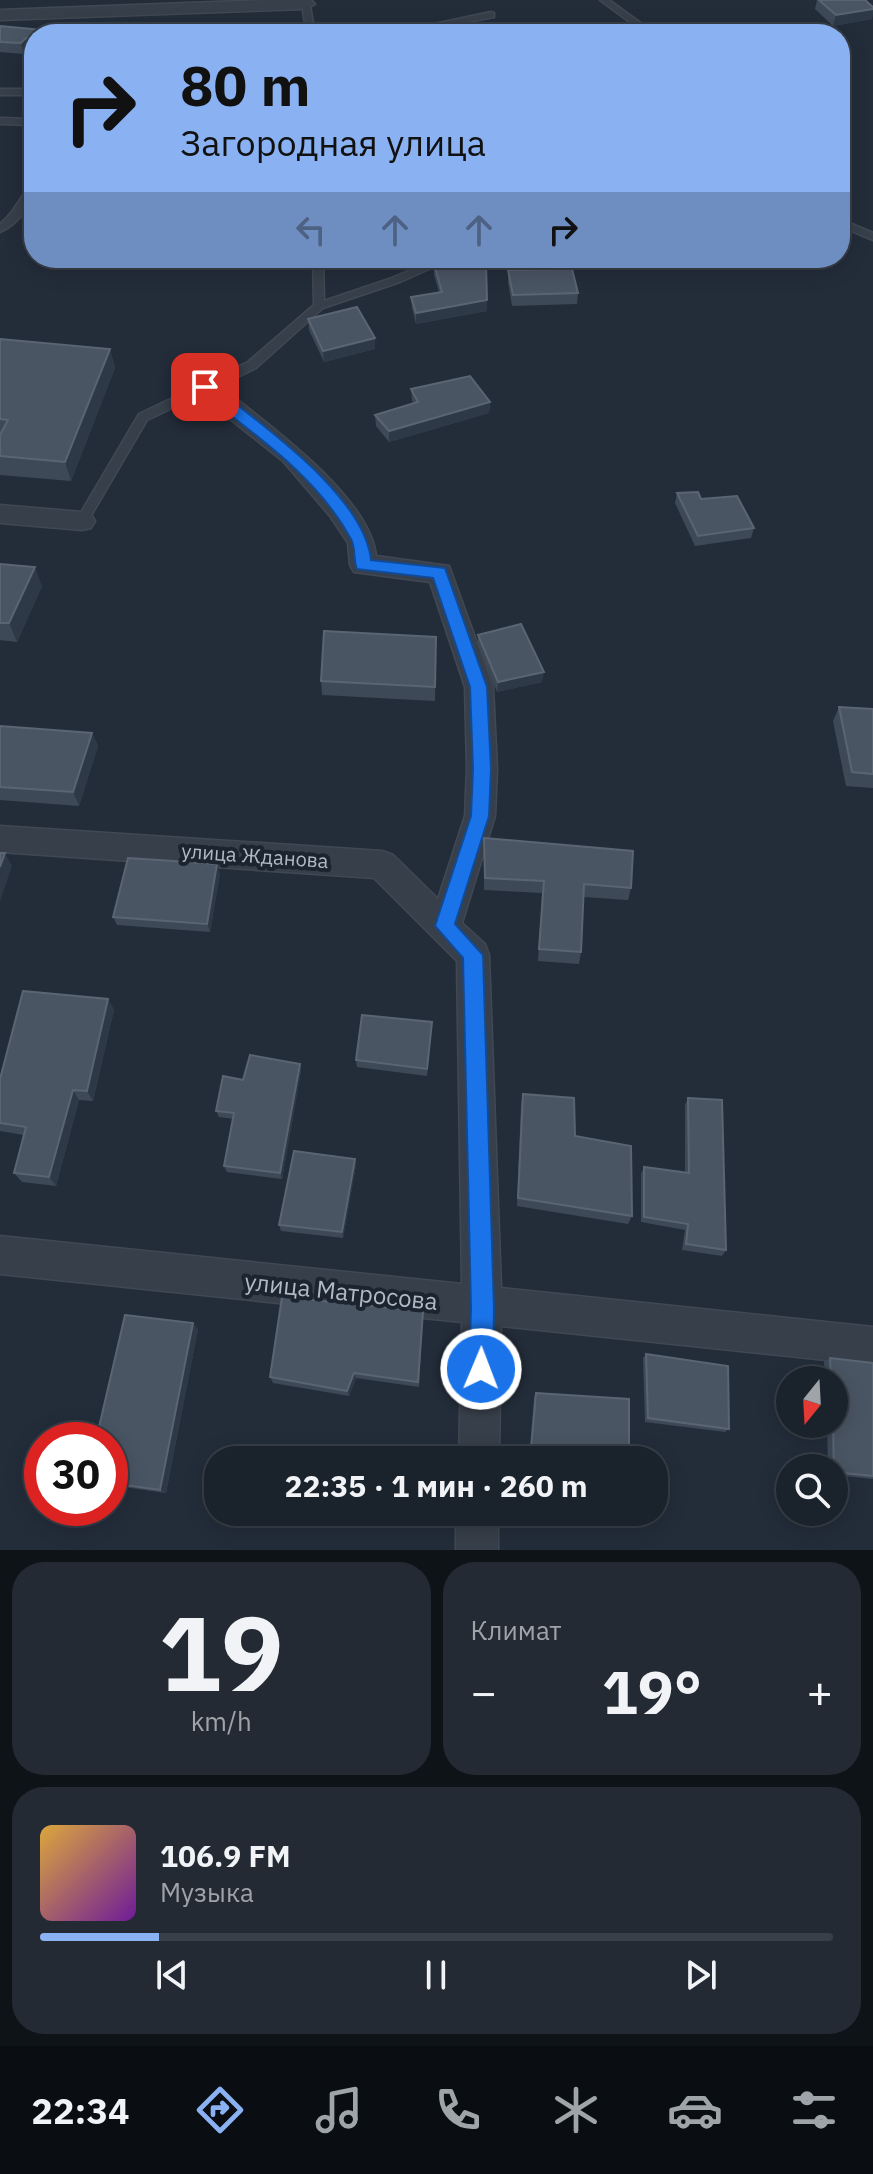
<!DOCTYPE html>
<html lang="ru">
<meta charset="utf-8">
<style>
:root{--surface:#1a222c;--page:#232a34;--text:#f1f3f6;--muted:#9fa4a9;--line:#383f48;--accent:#8ab2f3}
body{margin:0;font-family:"IBM Plex Sans",sans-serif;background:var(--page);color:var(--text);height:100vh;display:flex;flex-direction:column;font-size:30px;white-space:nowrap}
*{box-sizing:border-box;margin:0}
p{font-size:26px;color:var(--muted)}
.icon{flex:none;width:44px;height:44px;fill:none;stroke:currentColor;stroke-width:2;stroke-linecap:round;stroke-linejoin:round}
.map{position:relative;height:1550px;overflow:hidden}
.sheet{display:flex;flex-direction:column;gap:12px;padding:12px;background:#0e1318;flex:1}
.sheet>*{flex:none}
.guide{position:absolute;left:24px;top:24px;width:826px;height:244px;border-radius:32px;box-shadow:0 4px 20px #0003,0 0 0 2px var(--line);background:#8ab2f3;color:#111;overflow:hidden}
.needle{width:52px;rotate:198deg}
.buttons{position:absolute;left:776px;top:1366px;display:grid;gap:16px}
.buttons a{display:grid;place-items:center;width:72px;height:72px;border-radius:50%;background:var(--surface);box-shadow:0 4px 20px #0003,0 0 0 2px var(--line);font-size:40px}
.speed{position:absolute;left:24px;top:1422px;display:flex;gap:16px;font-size:40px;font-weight:700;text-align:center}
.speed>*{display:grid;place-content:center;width:104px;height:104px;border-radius:50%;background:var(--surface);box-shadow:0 4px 20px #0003,0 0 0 2px var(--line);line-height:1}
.speed .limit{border:12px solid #d22;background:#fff;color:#111}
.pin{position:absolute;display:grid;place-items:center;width:68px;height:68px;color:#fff;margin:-34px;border-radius:16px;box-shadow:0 4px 12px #0006}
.me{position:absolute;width:88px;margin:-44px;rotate:1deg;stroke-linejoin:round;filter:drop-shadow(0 0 6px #0008)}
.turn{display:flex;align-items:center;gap:28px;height:168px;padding:0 24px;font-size:36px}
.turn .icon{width:104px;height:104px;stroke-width:2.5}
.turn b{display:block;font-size:56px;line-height:68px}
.lanes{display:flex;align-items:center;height:76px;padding:0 24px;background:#0003;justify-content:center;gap:40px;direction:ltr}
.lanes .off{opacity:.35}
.big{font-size:60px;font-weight:700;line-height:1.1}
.sheet .tile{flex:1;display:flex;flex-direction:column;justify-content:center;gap:12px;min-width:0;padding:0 28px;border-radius:32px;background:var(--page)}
.sheet .dial{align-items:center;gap:0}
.dial b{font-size:104px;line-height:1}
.song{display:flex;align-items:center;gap:24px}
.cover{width:96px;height:96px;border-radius:12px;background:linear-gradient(135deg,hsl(40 70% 55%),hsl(280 70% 35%))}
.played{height:8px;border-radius:4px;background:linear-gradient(90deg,var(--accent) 15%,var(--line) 15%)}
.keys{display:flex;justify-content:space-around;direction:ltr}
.heat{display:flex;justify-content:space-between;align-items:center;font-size:44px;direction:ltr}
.sheet .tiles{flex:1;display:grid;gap:12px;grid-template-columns:1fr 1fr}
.tile:last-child{grid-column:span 2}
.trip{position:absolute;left:204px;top:1446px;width:464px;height:80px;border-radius:32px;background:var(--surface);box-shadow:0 4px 20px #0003,0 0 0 2px var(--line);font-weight:700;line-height:80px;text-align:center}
.tabs{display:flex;height:128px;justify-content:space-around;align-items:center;background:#0a0e12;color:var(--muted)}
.tabs .icon{width:56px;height:56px}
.tabs .selected{color:var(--accent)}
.tabs b{font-size:36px;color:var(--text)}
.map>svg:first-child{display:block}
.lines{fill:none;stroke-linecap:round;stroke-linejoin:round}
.lane-casing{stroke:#404853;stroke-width:3}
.street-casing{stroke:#404853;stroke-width:3}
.lane{fill:#373f4a;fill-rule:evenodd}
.street{fill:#373f4a;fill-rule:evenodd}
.wall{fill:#3e4958}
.shaded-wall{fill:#2e3947}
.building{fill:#4a5564;stroke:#5a6573;stroke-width:2}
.route{fill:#1a73e8;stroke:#114b97;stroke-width:2}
.labels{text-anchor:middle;stroke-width:8;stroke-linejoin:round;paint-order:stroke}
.street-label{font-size:20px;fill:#b2b9c6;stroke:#1c242f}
.near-street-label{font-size:24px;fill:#b2b9c6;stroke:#1c242f}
</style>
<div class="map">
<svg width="873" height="1550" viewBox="0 0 873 1550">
<rect width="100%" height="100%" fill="#232d3a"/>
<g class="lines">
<g class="lane-casing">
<path id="lane" d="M301,0h8l6,34h-8z
M600,0h9l47,34h-10z
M491,12l3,1v4l-90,17h-17z
M0,89h34v6h-34z
M0,118l34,1v6l-34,-1z
M34,183c0,21 -15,40 -34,49v-8c17,-13 21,-32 34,-41z
M840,219l33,14v7l-33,-14z
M313,258h10l1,43 68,-23 48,-20h14l-54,24 -77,26 -67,60 -109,52 -61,104h-8l-2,-3 63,-107 109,-52 66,-57z"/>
</g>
<g class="street-casing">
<path id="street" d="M268,0h43l4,4 -9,5 -306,11v-10z
M205,379l8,2c47,37 157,114 163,175l73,10 44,121 4,82 -2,47 -33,107 23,21 4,11 12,333 372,39v38l-372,-39 -2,134h-40l3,-138 -462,-48v-38l462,48 -5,-323 -83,-83 -374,-26v-26l382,25 11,4 45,44 27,-83 2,-47 -2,-82 -35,-105 -76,-10 -4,-7 -2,-22 -18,-27 -47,-55 -86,-68 -4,-6 4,-6z
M0,505l82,7 9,2 4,7 -4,7 -9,2 -82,-7z
M456,1512h42v38h-42z"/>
</g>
<use href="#lane" class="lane"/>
<use href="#street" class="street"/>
</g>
<path class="wall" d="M817,0h48l8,7 -1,12 -39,7 -18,-17z
M0,26l34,8v16l-6,-1 -4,5 -24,-2z
M434,264l53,36v11l-71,13 -4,-16 -1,-11 28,-5 -5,-17z
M508,270l70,23 -1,11 -65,2 -4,-24z
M308,319l67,30 -51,13 -15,-32z
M0,339l110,10 5,19 -44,113 -71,-6z
M411,389l79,13 -1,11 -100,29 -13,-16 -1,-11 38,-12 -1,-3z
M677,493l24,6 53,29 -3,10 -56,8 -20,-43z
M0,564l42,22 -25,56 -17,-2z
M478,635l64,47 -45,10 -19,-47z
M436,637l-1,64 -113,-6 -1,-14z
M839,707l34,2v79l-27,-2 -13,-65z
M0,726l92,7 6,13 -19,60 -79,-6z
M484,838l147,50 -3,12 -44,-3 -3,55 -2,12 -41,-3 4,-68 -58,-3z
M220,873l-10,59 -93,-7 -4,-8z
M108,999l6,11 -21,91 -14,-1 -23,86 -34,-4 -8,-9 10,-38 -24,-4v-52z
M432,1022l-5,54 -70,-9 -1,-7z
M300,1064l1,7 -19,108 -55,-7 -3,-6 9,-47 -14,-2 -3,-6 27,-31z
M523,1094l52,42 57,80 -4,8 -111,-18 4,-102z
M688,1098l38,152 -4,6 -40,-6 3,-20 -44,-8v-48l3,-7 41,6v-68z
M356,1165l-13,73 -62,-7 -2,-6z
M423,1311l-4,76 -63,-9 -7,18 -76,-13 -3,-6z
M198,1329l-32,164 -56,-8v-45z
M646,1354l83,75 -4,3 -80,-10 -2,-64z
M830,1358l43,5v116l-39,-4v-7h-6l-1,-44h7v-44h-9l-1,-18z
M536,1393l93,67h-100l5,-62z
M554,1512h74v11l-4,3 -70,-8z"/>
<path class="shaded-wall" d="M873,9l-1,10 -39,7 3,-11z
M26,38l2,11 -4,5 -3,-11z
M487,300v11l-71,13v-11z
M375,338v11l-51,13 -1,-11z
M110,349l5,19 -44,113 -6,-19z
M490,402l-1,11 -100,29v-11z
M35,567l7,19 -25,56 -8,-19z
M544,672l-2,10 -45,10 1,-10z
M92,733l6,13 -19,60 -6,-14z
M5,853l7,13 -12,35v-34z
M217,864l3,9 -10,59 -3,-8z
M108,999l6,11 -21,91 -6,-10z
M300,1064l1,7 -19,108 -2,-6z
M73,1090l6,10 -23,86 -7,-9z
M355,1159l1,6 -13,73 -1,-6z
M193,1323l5,6 -32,164 -6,-3z
M354,1373l2,5 -7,18 -2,-5z"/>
<path class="building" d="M819,0h46l8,7v2l-37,6z
M0,26l44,4 -2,4h-8v5l-8,-1 -5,5 -21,-1z
M578,26l7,7 8,-2 3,3h-50l-2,-1z
M486,263l1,37 -71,13 -5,-16 31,-5 -8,-28z
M572,269l6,24 -65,2 -5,-25z
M357,307l18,31 -52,13 -15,-32z
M0,339l110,10 -45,113 -65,-6v-21l8,-15 -8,-1z
M470,376l20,26 -101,29 -14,-16 43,-13 -7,-13z
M698,492l3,7 36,-3 17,32 -56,8 -21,-43z
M0,564l35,3 -26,56h-9z
M521,624l23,48 -46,10 -20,-47z
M324,631l112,6 -1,50 -114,-6z
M839,707l34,2v65l-21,-2z
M0,726l92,7 -19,59 -73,-5z
M484,838l149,13 -2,37 -47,-4 -3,68 -42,-3 5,-68 -59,-3z
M0,853h5l-5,14z
M128,858l89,6 -10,60 -94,-7z
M23,991l85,8 -21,92 -14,-1 -24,87 -35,-4 12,-46 -26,-4v-44z
M362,1015l70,7 -5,47 -71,-9z
M250,1055l50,9 -20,109 -56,-7 10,-53 -18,-2 7,-35 20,4z
M523,1094l51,4 1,38 56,10 1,70 -114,-18z
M688,1098l34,2 4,150 -40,-6 2,-20 -44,-7v-50l45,6z
M294,1151l61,8 -13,73 -63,-7z
M282,1297l141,14 -5,71 -64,-9 -7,18 -77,-14z
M125,1315l68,8 -33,167 -50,-7v-43h-14z
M646,1354l82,12 1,63 -81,-11z
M830,1358l43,5v113l-39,-4 -1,-48h1v-44h-3z
M536,1393l93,6v61h-99z
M557,1512h71v11l-72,-7z"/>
<path class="route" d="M205,382c14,5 28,20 40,29 42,33 120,93 126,149l74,8 42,119 4,82 -2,47 -34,108 28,31 11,353 -1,61 -4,8 -8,4 -9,-4 -3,-8 2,-61 -8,-350 -28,-32 36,-110 2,-47 -3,-82 -37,-109 -76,-9c-4,-9 -1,-21 -6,-30 -34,-63 -97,-105 -152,-148l-2,-4z"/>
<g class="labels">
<g class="street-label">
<text transform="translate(255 856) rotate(4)" y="7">улица Жданова</text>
</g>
<g class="near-street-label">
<text transform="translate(341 1292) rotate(6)" y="8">улица Матросова</text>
</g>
</g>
</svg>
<div class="buttons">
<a><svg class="needle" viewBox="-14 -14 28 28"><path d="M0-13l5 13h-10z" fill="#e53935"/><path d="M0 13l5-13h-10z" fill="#9fa4a9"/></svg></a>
<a><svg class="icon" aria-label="search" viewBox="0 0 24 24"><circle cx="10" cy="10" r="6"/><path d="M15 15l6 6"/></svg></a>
</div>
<div class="speed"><div class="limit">30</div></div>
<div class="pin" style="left:205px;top:387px;background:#d93025"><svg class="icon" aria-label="arrive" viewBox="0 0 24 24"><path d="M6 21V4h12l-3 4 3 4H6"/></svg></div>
<svg class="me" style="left:481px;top:1369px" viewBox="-20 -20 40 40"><circle r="17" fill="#1a73e8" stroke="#fff" stroke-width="3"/><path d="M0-11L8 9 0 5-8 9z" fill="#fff"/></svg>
<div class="trip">22:35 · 1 мин · 260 m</div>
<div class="guide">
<div class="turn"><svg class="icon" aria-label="right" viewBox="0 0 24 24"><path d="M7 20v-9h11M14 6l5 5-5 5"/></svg><div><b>80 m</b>Загородная улица</div></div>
<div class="lanes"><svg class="icon off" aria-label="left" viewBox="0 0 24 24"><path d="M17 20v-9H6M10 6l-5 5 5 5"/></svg><svg class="icon off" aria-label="ahead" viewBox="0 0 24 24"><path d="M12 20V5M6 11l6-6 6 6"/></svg><svg class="icon off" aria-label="ahead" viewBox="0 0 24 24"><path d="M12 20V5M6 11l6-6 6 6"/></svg><svg class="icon" aria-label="right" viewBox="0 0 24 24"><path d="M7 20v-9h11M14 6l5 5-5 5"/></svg></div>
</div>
</div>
<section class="sheet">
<div class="tiles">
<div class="tile dial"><b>19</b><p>km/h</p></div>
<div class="tile"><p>Климат</p>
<div class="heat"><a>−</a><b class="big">19°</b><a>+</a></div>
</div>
<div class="tile">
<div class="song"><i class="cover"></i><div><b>106.9 FM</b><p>Музыка</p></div></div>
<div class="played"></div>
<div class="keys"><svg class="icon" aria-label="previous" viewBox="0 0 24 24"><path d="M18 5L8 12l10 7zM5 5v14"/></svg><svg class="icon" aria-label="pause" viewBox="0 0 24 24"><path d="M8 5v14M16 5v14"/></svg><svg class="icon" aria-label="next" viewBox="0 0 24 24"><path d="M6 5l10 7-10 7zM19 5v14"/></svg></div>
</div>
</div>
</section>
<nav class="tabs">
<b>22:34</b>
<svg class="icon selected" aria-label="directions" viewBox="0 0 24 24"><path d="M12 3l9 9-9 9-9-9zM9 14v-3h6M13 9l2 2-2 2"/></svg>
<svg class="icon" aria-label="music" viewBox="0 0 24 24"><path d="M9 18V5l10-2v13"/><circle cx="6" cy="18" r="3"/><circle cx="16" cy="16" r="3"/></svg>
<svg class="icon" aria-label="phone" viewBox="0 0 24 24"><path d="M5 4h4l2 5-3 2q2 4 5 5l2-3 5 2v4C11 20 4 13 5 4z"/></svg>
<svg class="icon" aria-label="climate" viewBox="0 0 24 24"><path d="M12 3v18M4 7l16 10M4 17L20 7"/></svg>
<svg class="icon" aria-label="car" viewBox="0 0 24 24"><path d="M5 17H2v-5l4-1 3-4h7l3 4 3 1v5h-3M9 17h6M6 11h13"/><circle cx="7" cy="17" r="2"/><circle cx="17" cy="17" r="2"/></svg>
<svg class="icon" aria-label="filters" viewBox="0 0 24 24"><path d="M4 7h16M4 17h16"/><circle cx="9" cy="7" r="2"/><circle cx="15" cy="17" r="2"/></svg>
</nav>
